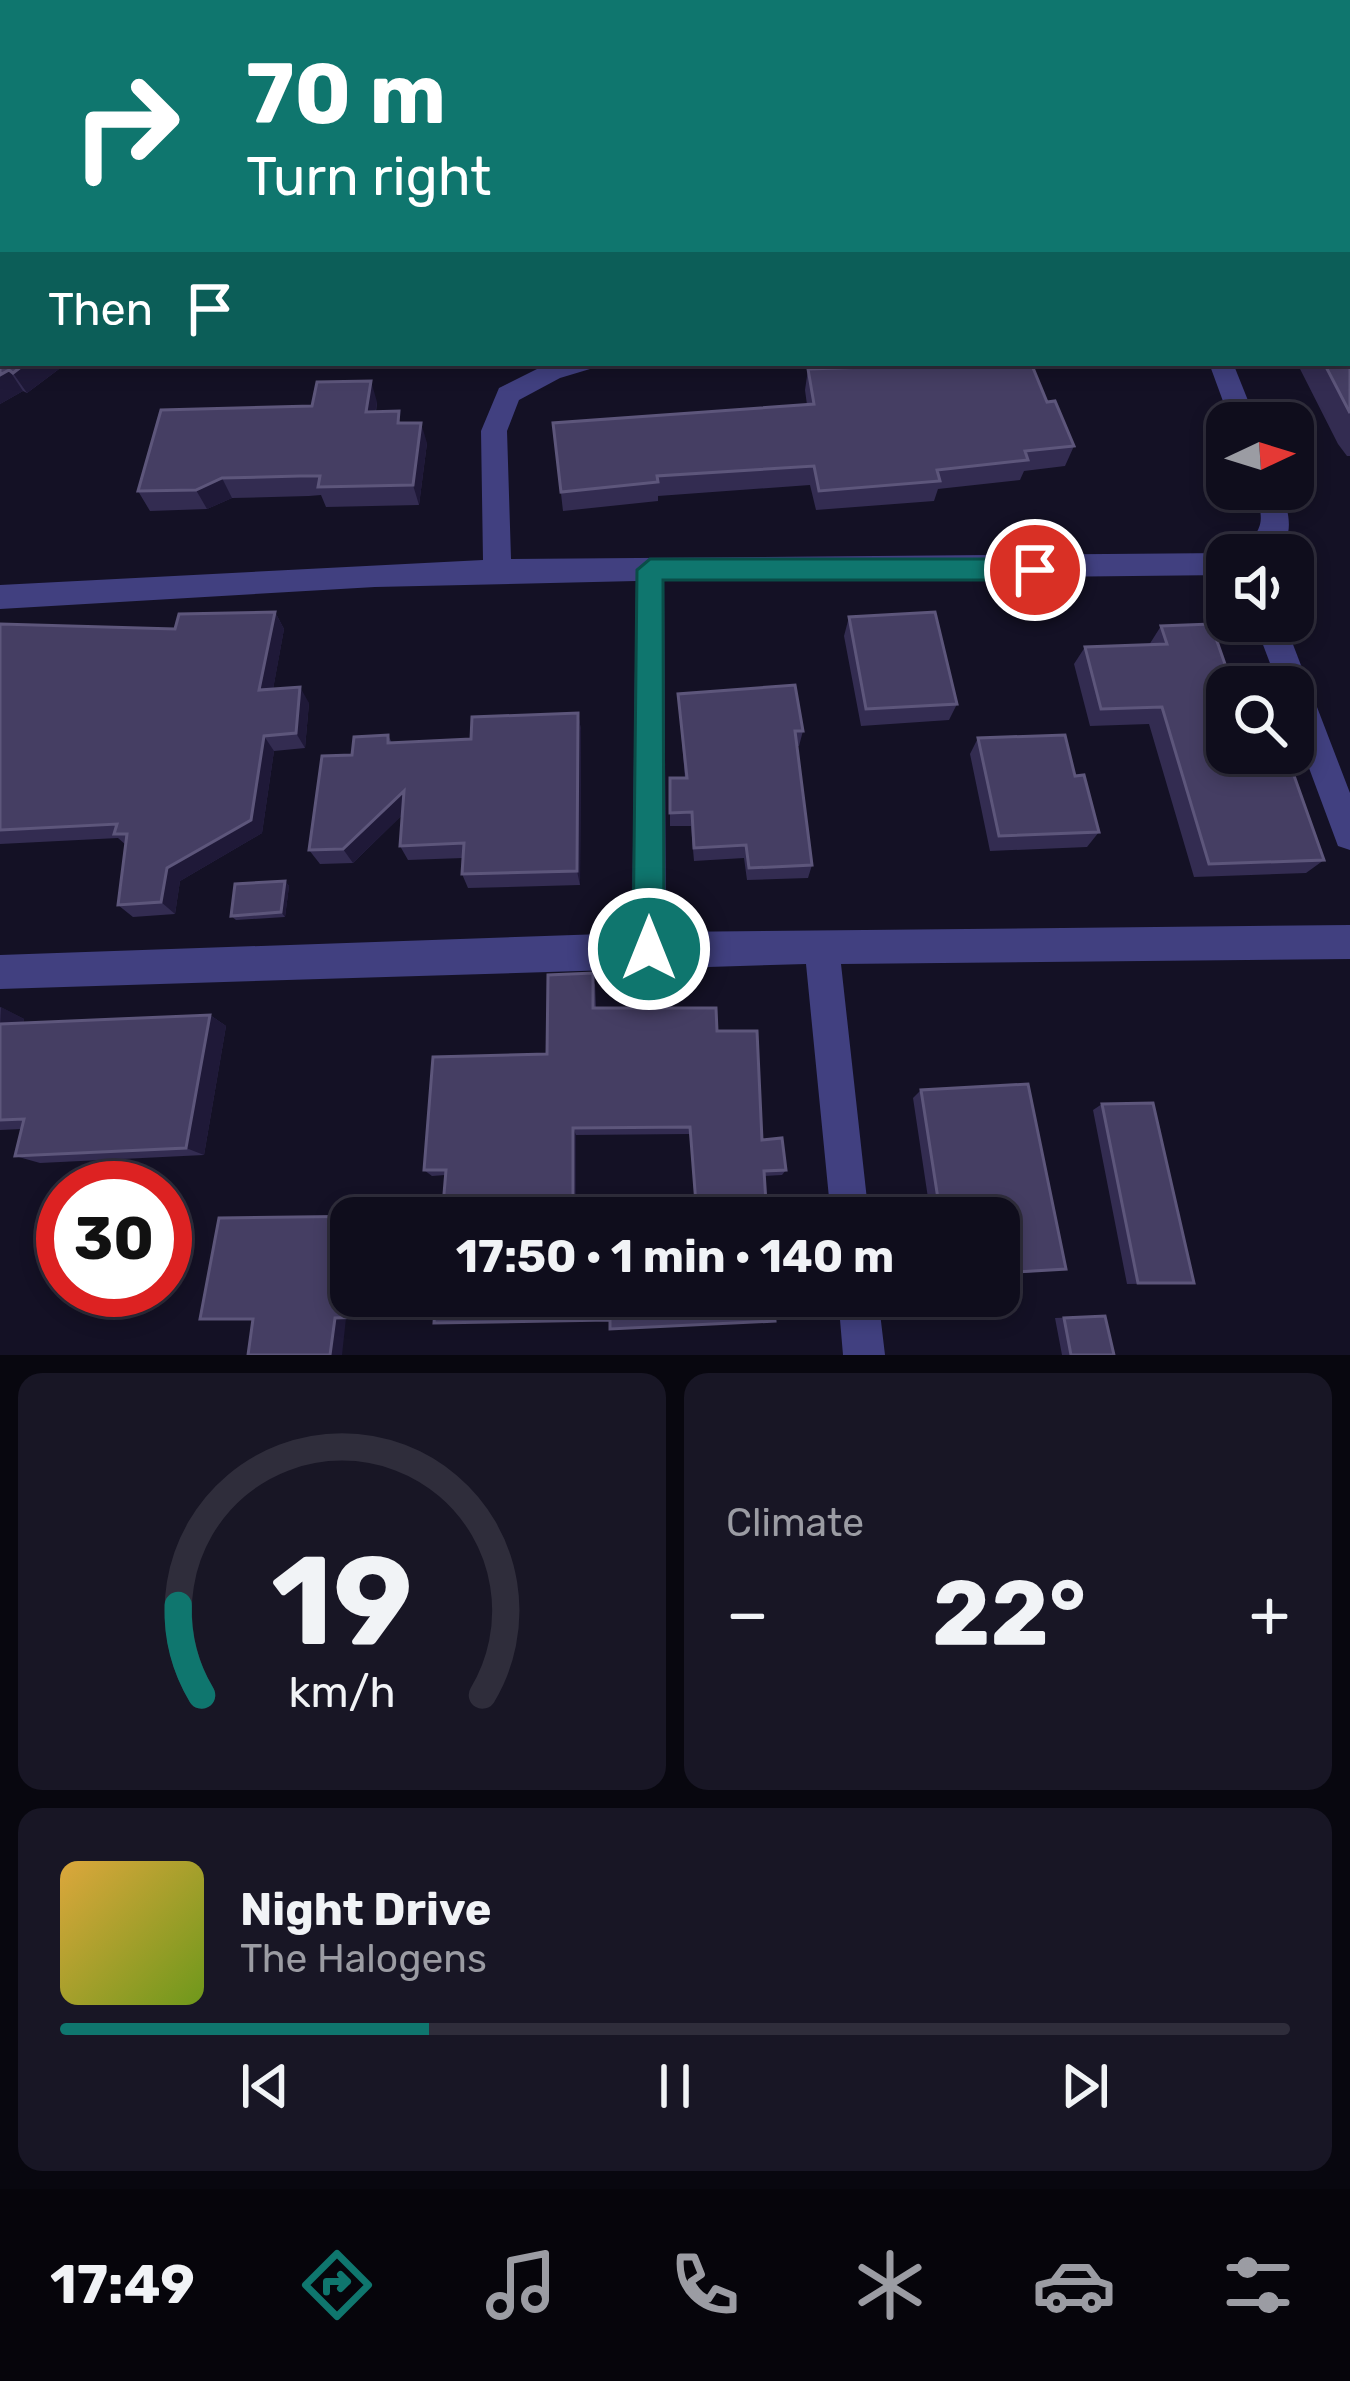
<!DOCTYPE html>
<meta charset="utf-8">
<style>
:root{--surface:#0f0d1c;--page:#181625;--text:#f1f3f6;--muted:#9b9ca3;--line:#2f2d3b;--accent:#0f766e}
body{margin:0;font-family:Rubik,sans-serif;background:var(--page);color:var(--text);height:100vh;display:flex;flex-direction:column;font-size:45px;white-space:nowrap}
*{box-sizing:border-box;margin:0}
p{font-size:39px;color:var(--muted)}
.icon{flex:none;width:66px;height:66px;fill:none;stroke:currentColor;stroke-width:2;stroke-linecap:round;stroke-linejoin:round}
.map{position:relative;height:1355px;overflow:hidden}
.drawer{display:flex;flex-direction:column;gap:18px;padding:18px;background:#08070f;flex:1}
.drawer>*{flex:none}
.top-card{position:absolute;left:0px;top:0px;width:1350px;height:366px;box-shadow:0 6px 18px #0003,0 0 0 3px var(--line);background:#0f766e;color:#fff;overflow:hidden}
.needle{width:78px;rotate:86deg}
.fabs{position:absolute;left:1206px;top:402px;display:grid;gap:24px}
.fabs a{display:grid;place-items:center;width:108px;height:108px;border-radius:24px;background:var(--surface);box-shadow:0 6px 18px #0003,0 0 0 3px var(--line);font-size:60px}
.speed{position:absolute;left:36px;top:1161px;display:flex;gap:24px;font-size:60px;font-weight:700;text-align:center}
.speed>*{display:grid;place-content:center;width:156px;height:156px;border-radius:50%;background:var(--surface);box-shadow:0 6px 18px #0003,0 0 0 3px var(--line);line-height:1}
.speed .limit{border:18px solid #d22;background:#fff;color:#111}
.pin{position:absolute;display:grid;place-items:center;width:102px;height:102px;color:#fff;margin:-51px;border:6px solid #fff;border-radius:50%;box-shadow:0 3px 12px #0007}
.me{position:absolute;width:132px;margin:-66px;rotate:0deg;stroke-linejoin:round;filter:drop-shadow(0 0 9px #0008)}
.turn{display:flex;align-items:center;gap:42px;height:252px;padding:0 48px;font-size:54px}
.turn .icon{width:156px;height:156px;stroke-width:2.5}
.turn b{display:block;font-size:84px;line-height:102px}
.then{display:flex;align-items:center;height:114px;padding:0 48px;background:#0003;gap:24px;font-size:45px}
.big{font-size:90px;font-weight:700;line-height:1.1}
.drawer .card{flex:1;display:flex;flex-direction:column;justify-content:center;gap:18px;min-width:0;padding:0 42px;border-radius:24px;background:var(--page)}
.drawer .dial{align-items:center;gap:0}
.dial svg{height:312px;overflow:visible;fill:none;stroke:var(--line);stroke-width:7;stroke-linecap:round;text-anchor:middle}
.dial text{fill:var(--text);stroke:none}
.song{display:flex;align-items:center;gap:36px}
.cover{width:144px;height:144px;border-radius:18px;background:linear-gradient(135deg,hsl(40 70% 55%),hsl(80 70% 35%))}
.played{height:12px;border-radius:6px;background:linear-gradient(90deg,var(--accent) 30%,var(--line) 30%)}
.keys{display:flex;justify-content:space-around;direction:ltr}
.heat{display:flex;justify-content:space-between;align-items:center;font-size:66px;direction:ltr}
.drawer .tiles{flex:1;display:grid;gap:18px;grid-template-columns:1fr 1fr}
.card:last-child{grid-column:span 2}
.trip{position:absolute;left:330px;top:1197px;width:690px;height:120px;border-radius:24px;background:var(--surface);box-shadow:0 6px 18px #0003,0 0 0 3px var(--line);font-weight:700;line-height:120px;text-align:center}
.menu{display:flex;height:192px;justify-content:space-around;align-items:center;background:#06050b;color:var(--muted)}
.menu .icon{width:84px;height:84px}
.menu .on{color:var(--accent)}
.menu b{font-size:54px;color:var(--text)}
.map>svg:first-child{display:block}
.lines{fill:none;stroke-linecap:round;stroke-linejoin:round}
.street{fill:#414080;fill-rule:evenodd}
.wall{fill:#332c51;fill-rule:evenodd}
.shaded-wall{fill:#1f1938}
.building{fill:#453e63;stroke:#5d567b;stroke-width:3;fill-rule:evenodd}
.route{fill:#0f766e;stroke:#0a4d48;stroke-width:3}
</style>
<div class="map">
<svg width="1350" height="1355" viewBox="0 0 1350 1355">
<rect width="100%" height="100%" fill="#141125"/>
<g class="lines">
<path class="street" d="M1347,80h3v12h-3z
M0,89l3,1v12l-3,-1z
M3,262v17l-3,1v-17z
M1347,273h3v16h-3z
M549,363h44l-3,6 -30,9 -41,22 -12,31 4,128 716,-6 7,2h-7v20l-563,6 2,351 684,-7v34l-509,5 28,254h-38l-25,-254 -806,25v-34l632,-22 4,-352 -261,6 -375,22v-24l483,-25 -2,-129 18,-43z
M1209,363h24l24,60h-26z
M1255,489h26c8,25 15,46 -6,66h-32c18,-31 23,-27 12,-66z
M1254,621h30l66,172v57l-12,-4 -45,-121v-38h-14z
M838,1296h40l7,59h-42z"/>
</g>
<path class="wall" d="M0,0h41l-1,3h-37v42h-3z
M845,0h136l-3,3h-133z
M1350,282v174h-3l-9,-12 -41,-81h50z
M0,320l3,43h64l-40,30 -4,-2 -23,13z
M915,363h116l16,39 27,44 -9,20 -41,5 -4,9 -82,9 -4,12 -118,9 -6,-25 -152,11v5l-95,10 -10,-88 254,-18 -2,-15 3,-21 108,-4z
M377,402l-1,10 27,11 24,20 -8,62 -93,2 -5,-12 -12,1 -77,2 -25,11 -57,2 -12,-20 174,-85z
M275,612l9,17 -11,60 36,14 -4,45 -31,3 -12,82 -82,48 -5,33 -42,3 -15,-12 8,-60 -8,-7 -118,6v-220l175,5z
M849,617l108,87 -8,16 -88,6 -17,-90z
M1161,626l66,127 97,107 -18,13 -112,4 -45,-153 -59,2 -16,-62 11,-17 64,-2z
M678,694l125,37 -4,15h-2l15,119 -4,13 -61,2 -3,-22 -50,3 -3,-35h-21v-48h15z
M578,713l3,17 -1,155 -112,3 -6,-14 1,-16 -55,2 -8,-14 2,-31 -49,48 -33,1 -11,-14 43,-95 36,-20 4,8 79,-4z
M978,738l121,94 -12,15 -97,4 -20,-97z
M285,881l4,5 -4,31 -49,3 -5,-4z
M595,983l1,25 121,23 45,109 24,30 -4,5 -18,1 3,42h-325l3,-43 -13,1 -8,-6 123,-116zM690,1134l5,70 -119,6v-75z
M0,1007l24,12 -1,4 187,-8 16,11 -22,129 -164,8 -25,-7 7,-27 -22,1z
M921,1090l145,179 -67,6v-57h-68l-18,-120z
M1102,1104l92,179 -67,1 -34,-174z
M1105,1316l9,39h-52l-7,-37z"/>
<path class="shaded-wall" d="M15,0h26l-1,3h-26z
M638,0h19l-4,3h-19z
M961,0h20l-3,3h-20z
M0,212l3,5v15l-3,2z
M26,363h41l-40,30 -14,-20z
M9,370l14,21 -23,13v-29z
M371,381l6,21 -5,30 -6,-20z
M421,423l6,20 -8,62 -6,-20z
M222,478l10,20 -25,11 -11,-19z
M275,612l9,17 -14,77 -11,-16z
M300,687l9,16 -4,45 -9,-15z
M578,713l3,17 -1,155 -3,-14z
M264,736l10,15 -12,82 -82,48 -5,33 -14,-12 6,-34z
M404,791l7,15 -58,57 -10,-14z
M285,881l4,5 -4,31 -4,-5z
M1,1007l23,12 -4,17 -20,-9z
M210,1015l16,11 -22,129 -18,-7z
M573,1128l3,7v79l-3,-4z
M368,1296h10l-2,22 -11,-1z
M335,1318h11l-4,37h-12z"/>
<path class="building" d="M0,0h15l-1,3h-11v12h-3z
M550,0h88l-4,3h-88z
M883,0h78l-3,3h-66z
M1095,0h83l9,3h-96z
M1347,282h3v131l-26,-50h23z
M3,317v46h23l-13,10 -4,-3 -9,5v-55z
M928,363h103l16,39 8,-1 19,45 -49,5 3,9 -91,10 3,11 -121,10 -5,-25 -157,10 1,6 -97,10 -8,-69 261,-19 -6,-35 120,-4z
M371,381l-5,31 33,-1 -1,12h23l-8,62 -95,2 2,-11h-20l-78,2 -26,12 -58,1 23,-81 151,-4 5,-24z
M275,612l-16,78 41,-3 -4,46 -32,3 -13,84 -84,48 -6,34 -43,3 9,-71h-13l3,-10 -117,6v-206l175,5 4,-15z
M935,612l22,92 -91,5 -17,-92z
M1211,624l22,63h-6v66h59l38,107 -115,4 -47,-157 -61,2 -16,-62 82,-3 -6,-18z
M795,685l8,46h-8l17,134 -63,3 -3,-23 -52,3 -2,-36 -22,1v-35h17l-9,-84z
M578,713l-1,158 -115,3 2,-31 -64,3 4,-55 -61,58 -34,1 13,-94 30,-1 2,-18 34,-2v8l83,-4 1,-22z
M1065,735l10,41 9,-1 15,57 -100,4 -21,-98z
M285,881l-4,31 -50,4 4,-32z
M593,973v35h123l1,23h40l5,109 20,-2 4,32 -22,1 3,47h-325l4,-48h-22l9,-113 114,-3 1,-79zM690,1127l6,77 -123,6v-82z
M210,1015l-24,133 -171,8 9,-37 -24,1v-96z
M1028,1084l38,185 -67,4v-55h-58l-20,-128z
M1153,1103l41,180h-56l-36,-179z
M377,1216v2h-26v78h17l-3,21 -30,1 -5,37h-82l5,-36h-53l19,-101z
M436,1296h337l2,25 -165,8v-9l-176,3z
M1105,1316l9,39h-43l-7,-37z"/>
<path class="route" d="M650,559h385l13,11 -13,10h-372l1,369 -4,11 -11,4 -11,-4 -5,-11 4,-379z"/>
</svg>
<div class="fabs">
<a><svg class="needle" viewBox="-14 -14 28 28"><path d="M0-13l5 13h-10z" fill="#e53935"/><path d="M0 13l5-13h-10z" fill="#9b9ca3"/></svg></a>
<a><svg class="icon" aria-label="sound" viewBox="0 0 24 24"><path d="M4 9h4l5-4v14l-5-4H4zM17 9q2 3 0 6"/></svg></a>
<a><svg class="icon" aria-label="search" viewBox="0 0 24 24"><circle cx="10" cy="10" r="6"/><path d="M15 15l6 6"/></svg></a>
</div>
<div class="speed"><div class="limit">30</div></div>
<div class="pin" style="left:1035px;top:570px;background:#d93025"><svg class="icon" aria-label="arrive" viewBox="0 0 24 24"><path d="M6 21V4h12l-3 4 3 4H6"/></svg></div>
<svg class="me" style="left:649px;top:949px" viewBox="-20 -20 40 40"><circle r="17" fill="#0f766e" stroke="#fff" stroke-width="3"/><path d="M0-11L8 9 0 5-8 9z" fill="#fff"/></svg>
<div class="trip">17:50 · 1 min · 140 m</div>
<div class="top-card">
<div class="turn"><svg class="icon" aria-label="right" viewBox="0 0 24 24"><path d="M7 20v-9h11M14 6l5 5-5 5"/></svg><div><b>70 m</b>Turn right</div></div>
<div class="then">Then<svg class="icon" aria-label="arrive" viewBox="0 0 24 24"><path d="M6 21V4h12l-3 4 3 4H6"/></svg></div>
</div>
</div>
<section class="drawer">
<div class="tiles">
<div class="card dial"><svg viewBox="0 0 100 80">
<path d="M14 69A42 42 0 1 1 86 69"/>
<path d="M14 69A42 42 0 0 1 8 46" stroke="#0f766e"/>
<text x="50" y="56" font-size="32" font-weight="700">19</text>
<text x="50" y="72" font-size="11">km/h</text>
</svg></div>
<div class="card"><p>Climate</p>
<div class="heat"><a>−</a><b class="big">22°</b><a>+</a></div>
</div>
<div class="card">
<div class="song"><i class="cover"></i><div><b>Night Drive</b><p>The Halogens</p></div></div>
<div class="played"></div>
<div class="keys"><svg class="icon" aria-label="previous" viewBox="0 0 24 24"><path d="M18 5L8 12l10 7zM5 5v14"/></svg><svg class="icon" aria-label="pause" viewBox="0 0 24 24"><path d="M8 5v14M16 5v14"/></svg><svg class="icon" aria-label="next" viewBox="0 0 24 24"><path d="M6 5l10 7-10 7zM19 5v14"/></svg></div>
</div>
</div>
</section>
<nav class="menu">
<b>17:49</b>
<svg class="icon on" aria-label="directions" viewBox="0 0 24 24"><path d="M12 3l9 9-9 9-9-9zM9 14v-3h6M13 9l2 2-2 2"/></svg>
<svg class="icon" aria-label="music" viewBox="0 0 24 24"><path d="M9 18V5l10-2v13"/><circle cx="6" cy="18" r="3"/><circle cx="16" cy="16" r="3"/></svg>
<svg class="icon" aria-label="phone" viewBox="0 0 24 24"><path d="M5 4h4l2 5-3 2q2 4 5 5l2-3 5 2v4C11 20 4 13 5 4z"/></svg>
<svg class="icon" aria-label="climate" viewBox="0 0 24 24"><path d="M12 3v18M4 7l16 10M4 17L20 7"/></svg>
<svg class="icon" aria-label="car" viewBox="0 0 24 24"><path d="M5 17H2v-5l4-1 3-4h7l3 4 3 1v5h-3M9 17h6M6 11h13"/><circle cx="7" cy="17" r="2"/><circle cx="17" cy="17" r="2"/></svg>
<svg class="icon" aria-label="filters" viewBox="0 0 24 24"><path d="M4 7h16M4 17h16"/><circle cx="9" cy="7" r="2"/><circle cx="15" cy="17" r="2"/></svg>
</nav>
